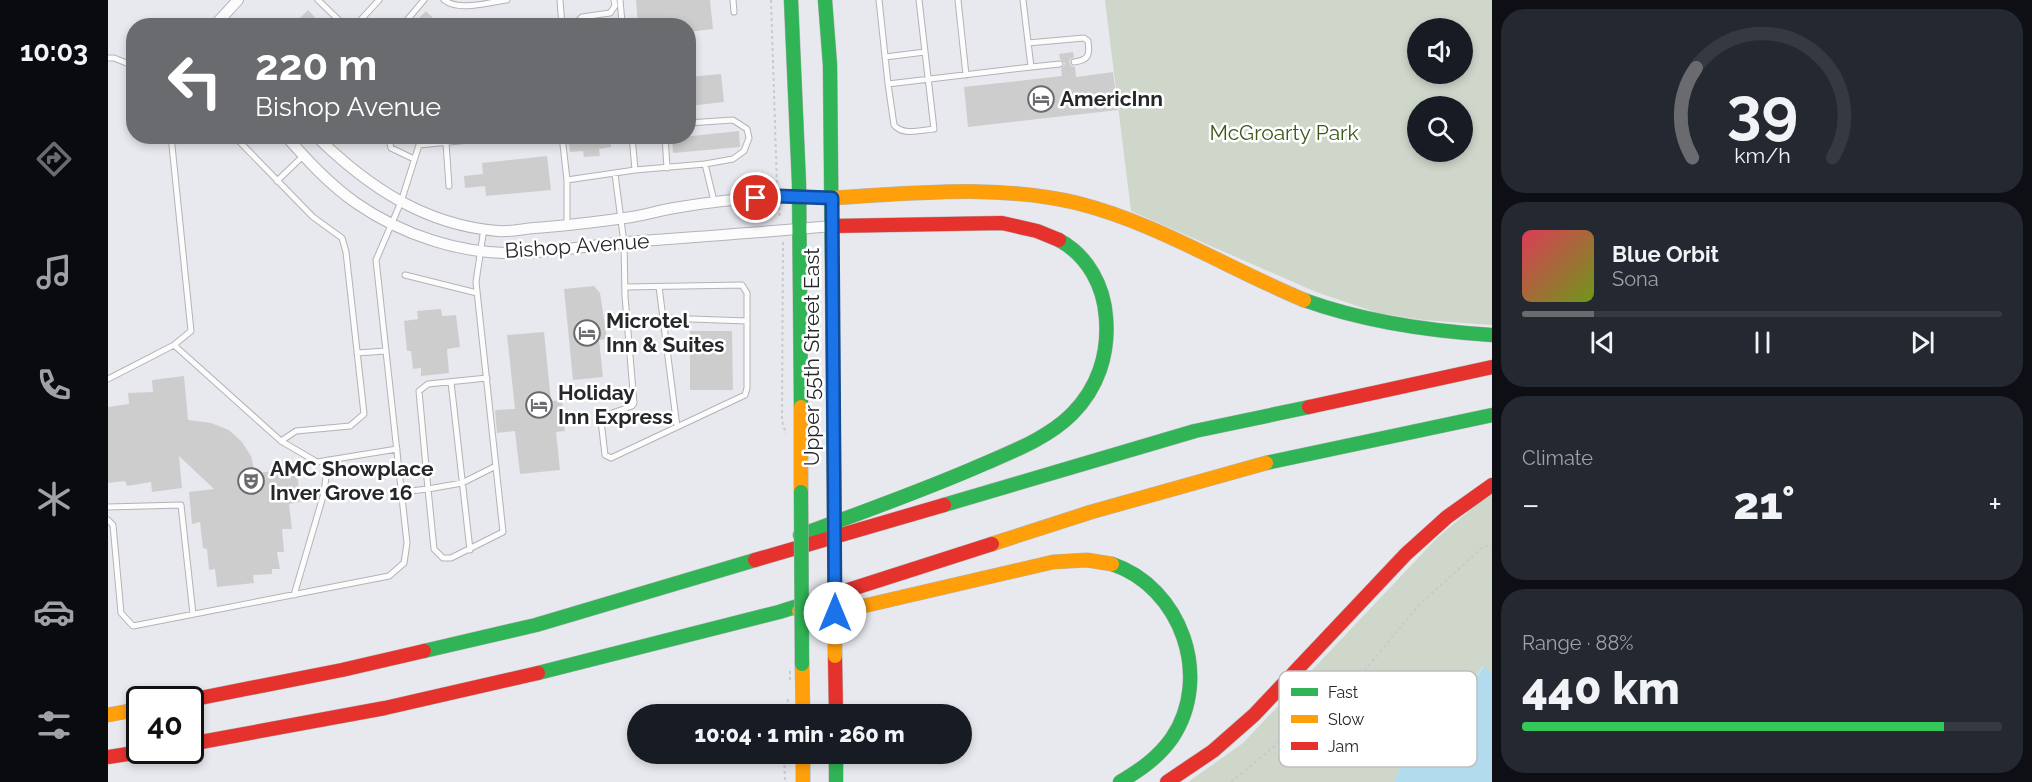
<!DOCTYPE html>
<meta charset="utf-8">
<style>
:root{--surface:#171b24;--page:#242831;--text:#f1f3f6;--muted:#9ea1a6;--line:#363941;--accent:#6a6b6f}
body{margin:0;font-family:Raleway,sans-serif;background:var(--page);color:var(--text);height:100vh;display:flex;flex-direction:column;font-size:22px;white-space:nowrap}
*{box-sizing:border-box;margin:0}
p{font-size:20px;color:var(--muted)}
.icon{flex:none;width:33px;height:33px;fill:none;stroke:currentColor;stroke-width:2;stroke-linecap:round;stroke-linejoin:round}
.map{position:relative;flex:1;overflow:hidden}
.sheet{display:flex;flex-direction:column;gap:9px;padding:9px;background:#0d0f14;width:540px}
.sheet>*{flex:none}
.guide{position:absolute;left:18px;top:18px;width:570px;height:126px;border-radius:24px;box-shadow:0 3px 9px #0003;background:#6a6b6f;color:#fff;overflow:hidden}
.tools{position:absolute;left:1299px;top:18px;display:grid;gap:12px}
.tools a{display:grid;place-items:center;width:66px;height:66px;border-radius:50%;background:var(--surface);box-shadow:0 3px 9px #0003;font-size:30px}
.speed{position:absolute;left:18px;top:686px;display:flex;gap:12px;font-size:30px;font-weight:700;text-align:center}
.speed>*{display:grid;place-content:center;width:78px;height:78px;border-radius:50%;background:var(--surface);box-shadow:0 3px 9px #0003;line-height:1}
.speed .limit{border:3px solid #111;border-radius:9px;background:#fff;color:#111}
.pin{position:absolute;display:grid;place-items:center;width:51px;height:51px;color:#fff;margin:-26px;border:3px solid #fff;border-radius:50%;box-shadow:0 2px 6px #0007}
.me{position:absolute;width:66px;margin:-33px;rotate:0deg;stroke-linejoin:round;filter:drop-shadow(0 0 4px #0008)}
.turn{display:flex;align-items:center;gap:21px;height:126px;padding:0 30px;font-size:27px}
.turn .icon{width:78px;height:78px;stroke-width:2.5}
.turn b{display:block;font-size:42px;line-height:51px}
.big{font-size:45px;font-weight:800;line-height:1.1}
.sheet .card{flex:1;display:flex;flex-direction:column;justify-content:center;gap:9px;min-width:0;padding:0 21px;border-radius:24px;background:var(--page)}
.sheet .dial{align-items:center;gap:0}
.dial svg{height:156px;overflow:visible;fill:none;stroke:var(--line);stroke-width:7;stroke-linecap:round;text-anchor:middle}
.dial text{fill:var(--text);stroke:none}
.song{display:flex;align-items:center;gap:18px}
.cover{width:72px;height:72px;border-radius:9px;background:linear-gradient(135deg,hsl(350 70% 55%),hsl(80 70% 35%))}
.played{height:6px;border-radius:3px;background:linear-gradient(90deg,var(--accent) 15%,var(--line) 15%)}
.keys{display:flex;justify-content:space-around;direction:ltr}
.heat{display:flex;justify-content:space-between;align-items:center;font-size:33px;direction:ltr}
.charge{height:9px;border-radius:4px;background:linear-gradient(90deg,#34c759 88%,var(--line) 0)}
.trip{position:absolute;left:519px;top:704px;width:345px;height:60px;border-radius:30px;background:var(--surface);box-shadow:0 3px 9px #0003;font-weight:800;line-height:60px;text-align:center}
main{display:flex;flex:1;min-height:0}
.tab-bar{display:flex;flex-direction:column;width:108px;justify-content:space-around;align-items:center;background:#090b0e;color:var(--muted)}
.tab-bar .icon{width:42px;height:42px}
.tab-bar .current{color:var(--accent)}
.tab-bar b{font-size:27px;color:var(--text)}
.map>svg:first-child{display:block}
.green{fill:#ced7ca;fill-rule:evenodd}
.water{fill:#b2dbed}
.building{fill:#cecdce}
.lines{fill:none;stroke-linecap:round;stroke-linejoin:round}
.lane-casing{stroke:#b3b3b7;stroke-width:7}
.street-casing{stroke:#b3b3b7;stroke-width:12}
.fast-casing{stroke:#b3b3b7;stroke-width:15}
.slow-casing{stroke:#b3b3b7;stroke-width:15}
.jam-casing{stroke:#b3b3b7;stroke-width:15}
.path{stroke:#c9cacb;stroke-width:2;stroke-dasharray:3 3;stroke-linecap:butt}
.lane{stroke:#fcfcfc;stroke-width:5}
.street{stroke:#fcfcfc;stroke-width:10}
.fast{stroke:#30b455;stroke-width:14}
.slow{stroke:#ff9f0a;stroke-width:14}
.jam{stroke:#e5322d;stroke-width:14}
.fast-bridge-casing{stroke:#b3b3b7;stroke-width:15;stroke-linecap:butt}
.slow-bridge-casing{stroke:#b3b3b7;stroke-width:15;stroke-linecap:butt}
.path-bridge{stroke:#c9cacb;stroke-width:2;stroke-dasharray:3 3;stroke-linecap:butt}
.fast-bridge{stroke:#30b455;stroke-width:14}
.slow-bridge{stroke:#ff9f0a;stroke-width:14}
.route-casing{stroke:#114b97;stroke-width:15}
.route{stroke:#1a73e8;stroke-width:10}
.labels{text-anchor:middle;stroke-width:5;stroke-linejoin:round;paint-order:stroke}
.poi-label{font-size:21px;font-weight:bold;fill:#26272a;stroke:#fff;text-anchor:start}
.park-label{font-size:21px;fill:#3b5919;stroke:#fff}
.street-label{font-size:21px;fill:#26272a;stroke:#fff}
.key{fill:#fff;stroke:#bebebf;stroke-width:1.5}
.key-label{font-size:16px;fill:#26272a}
</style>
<main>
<nav class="tab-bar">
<b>10:03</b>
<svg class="icon current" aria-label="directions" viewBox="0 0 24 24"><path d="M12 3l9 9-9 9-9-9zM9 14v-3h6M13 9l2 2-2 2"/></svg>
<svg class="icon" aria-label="music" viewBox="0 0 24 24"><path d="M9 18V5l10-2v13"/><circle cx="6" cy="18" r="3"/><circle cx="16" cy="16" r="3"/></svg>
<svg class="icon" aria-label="phone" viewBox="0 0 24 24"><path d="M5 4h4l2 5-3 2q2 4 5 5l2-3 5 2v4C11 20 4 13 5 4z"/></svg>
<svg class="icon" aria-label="climate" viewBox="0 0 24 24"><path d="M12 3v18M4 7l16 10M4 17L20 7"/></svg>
<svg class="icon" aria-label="car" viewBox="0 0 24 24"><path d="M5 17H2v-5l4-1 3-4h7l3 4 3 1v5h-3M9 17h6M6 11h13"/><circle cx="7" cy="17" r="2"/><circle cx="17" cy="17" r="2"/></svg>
<svg class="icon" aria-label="filters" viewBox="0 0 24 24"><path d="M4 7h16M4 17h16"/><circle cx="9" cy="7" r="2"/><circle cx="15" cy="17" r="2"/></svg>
</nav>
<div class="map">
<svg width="1384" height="782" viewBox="0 0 1384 782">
<rect width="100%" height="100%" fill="#e8e9ee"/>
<path class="green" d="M997,0h387v325l-69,-5 -45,-7 -62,-21 -185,-81zM1310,28h44v46h-44zM1310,106h44v46h-44z
M1384,495v179l-9,-8 -15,24 -28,28 -37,43 -9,21h-206l55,-39 194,-205 44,-37z"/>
<path class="water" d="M1376,666l8,8v108h-98l9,-21 37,-43 28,-28z"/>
<path class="building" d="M528,0h74l3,29 -25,3v-6h-50z
M200,10l15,16h-31z
M318,11l15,15h-30z
M965,52l1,5 -4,2 -1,3 2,4 4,1 1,10 37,-5 5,38 -150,17 -4,-40 98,-11 -1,-7 3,-3 1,-3 -5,-4 -1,-5z
M613,74l3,28 -36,4v-29z
M631,131l1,16 -67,6 -1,-15z
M460,136h42l1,11 -12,2 1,7 -16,1 -1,-6 -13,1z
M439,156l4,34 -65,6 -1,-10 -20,2 -1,-12 19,-2 -1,-11z
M486,286l6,7 7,46 -8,1 4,37 -30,3 -9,-91z
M333,309l1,7 14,-1 4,32 -13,2 2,24 -28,3v-8l-8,1 -2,-18h-4l-3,-30 14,-2 -1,-8z
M582,331h42l1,59h-43z
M436,332l7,69 11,-1 3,31 -9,1 4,38 -40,4 -5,-43 -18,2 -2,-23 20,-1 -8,-74z
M76,376l4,44 23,3 18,7 13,12 9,14 4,17 42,-4 3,33 -11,2 3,25h-10l2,23h-7l3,17h-8v5l-19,1 1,8 -37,4 -2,-18 -6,1 -2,-21 -4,-1 -3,-26 -8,2 -3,-32 25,-3 -35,-33 3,32 -30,4 -1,-10 -24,4 -2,-5 -17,2v-76l21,-3 -1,-11 25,-1 -1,-12z"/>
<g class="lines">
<g class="lane-casing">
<path id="lane" d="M210,0l27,26
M336,0c16,12 45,2 63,0
M452,0l2,26
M625,0l1,12
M771,0l9,84 143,-17 -8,-67
M850,0l8,75
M247,26l24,-26
M294,26l22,-26
M465,26l9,-9 28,-4 5,-7 -1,-6
M469,26l45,-4 -2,-22
M920,43l56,-5 4,3c2,14 1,19 -14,21
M777,57l40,-5
M0,58h6l20,8
M923,67l29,-3
M780,84l6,41c9,11 27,5 40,4l-15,-129
M63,136l20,195 -17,14
M126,136l79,81 29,21 4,14 18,162 -14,12 -54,5 -15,10
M280,136l3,12 23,11
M454,136l5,44
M524,136l3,34 70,-6 28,-5 11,-8 5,-13 -2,-9 -14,-9 -45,3
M557,136l2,32
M338,143l3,43
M311,145l90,-9
M597,164l9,37
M507,174l9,69 1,53 9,107 -2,3 -28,10 -3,5 4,34 6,3 134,-63 2,-7v-95l-5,-8 -117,2
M169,181l26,-25
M459,226v-46l68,-10
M297,275l72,18
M551,287l18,140
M555,318l84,3
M249,353l29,-2
M379,378l-59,6 -9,7 9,98 34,-6 34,-17
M0,379l66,-34 107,96 36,21 80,-13
M343,382l19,168
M293,492l27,-3 6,60 9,9h8l52,-26 -27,-250 8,-54
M0,507l73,-2 12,109
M0,520l5,5 8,88 12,13 256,-50 15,-13 3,-20 -31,-283 25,-58 18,-57v-9
M186,595l30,-102 4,-33"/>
</g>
<g class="street-casing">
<path id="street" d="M106,26l24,-26
M178,136c21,24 43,48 70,67 46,32 106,52 163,50 37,-1 72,-8 109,-11 68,-5 137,-10 205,-16
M208,136c51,50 108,89 182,95 12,1 24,-2 36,-3 31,-2 60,-6 91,-10 16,-2 32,-7 49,-10 52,-9 105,-14 158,-10"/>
</g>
<g class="fast-casing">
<path id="fast" d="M683,0l8,184 2,223
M717,0l5,65 4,417
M1196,300c61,22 124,31 188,35
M1158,463l226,-48
M836,505l251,-74 114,-24
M692,535c63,-23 125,-45 186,-72 30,-13 63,-26 86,-49 26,-26 37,-60 34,-96 -2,-32 -18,-62 -47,-78
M1004,564c69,23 101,113 60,174 -14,20 -32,32 -52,44
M316,651l112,-26 219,-65
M430,673l241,-61 35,-11
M728,753v29"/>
</g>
<g class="slow-casing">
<path id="slow" d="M724,198c82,-5 165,-14 245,5 80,20 152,66 227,97
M693,407v85
M884,544l99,-32 175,-49
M691,611h43l211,-49 34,-2 25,4
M694,664l1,50
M0,715l32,-6
M695,753v29"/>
</g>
<g class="jam-casing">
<path id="jam" d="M725,226l169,-3 35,8 22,9
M1201,407l183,-40
M647,560l189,-55
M706,601l178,-57
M727,656l1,58
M82,700l152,-30 82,-19
M82,744l195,-36 153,-35
M0,757l45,-7
M1059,782l46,-31 41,-36 152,-161 41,-37 45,-32"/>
</g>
<path class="path" d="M663,0l6,186
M671,207l1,12
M675,242l-1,179 4,13
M678,714l2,-15
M676,753l1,29
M1123,782l57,-47 49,-46 28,-19 54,-65 65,-59h8"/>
<use href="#lane" class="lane"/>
<use href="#street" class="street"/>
<use href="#fast" class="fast"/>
<use href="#slow" class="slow"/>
<use href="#jam" class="jam"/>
<g class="fast-bridge-casing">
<path id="fast-bridge" d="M693,492l1,172"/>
</g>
<g class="slow-bridge-casing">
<path id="slow-bridge" d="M726,482l1,174"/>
</g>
<path class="path-bridge" d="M682,671v10"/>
<use href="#fast-bridge" class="fast-bridge"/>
<use href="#slow-bridge" class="slow-bridge"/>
</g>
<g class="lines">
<g class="route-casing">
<path id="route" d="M648,198l21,-2 55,2 3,415"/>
</g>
<use href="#route" class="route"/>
</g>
<defs>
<g id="hotel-ring" transform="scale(1.35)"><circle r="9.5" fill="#fff" stroke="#6a6b6f" stroke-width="1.5"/><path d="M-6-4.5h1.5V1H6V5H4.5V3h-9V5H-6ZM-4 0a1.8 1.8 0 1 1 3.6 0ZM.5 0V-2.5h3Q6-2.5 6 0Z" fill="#6a6b6f"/></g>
<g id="theatre-ring" transform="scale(1.35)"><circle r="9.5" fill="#fff" stroke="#6a6b6f" stroke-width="1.5"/><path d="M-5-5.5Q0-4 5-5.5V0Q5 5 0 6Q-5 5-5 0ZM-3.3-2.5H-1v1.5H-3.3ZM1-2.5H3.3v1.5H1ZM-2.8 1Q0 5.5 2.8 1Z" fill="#6a6b6f"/></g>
</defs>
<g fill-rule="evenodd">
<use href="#hotel-ring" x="933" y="99"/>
<use href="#hotel-ring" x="479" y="333"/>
<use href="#hotel-ring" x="431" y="405"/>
<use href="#theatre-ring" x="143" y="481"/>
</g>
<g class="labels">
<g class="poi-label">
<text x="952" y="106">AmericInn</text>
<text x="498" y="328">Microtel<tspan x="498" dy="24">Inn &amp; Suites</tspan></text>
<text x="450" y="400">Holiday<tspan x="450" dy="24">Inn Express</tspan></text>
<text x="162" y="476">AMC Showplace<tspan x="162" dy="24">Inver Grove 16</tspan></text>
</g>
<g class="park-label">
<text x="1176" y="140">McGroarty Park</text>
</g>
<g class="street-label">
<text transform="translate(469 246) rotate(-4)" y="7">Bishop Avenue</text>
<text transform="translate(704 357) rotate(-90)" y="7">Upper 55th Street East</text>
</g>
</g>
<rect x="1171" y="671" width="198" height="96" rx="9" class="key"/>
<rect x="1183" y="688" width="27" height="8" fill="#30b455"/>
<rect x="1183" y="715" width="27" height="8" fill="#ff9f0a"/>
<rect x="1183" y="742" width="27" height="8" fill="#e5322d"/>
<g class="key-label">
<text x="1220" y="698">Fast</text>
<text x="1220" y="725">Slow</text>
<text x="1220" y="752">Jam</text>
</g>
</svg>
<div class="tools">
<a><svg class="icon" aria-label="sound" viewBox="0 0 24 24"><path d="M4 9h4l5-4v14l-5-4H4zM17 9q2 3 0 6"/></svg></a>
<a><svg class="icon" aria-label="search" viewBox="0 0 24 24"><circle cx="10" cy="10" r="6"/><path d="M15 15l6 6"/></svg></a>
</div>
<div class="speed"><div class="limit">40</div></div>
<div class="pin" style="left:648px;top:198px;background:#d93025"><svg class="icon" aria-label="arrive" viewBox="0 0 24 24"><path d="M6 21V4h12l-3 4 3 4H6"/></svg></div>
<svg class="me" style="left:727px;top:613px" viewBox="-20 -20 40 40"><circle r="19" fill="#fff"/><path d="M0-13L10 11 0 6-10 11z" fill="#1a73e8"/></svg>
<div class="trip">10:04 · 1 min · 260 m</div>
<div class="guide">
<div class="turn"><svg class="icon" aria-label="left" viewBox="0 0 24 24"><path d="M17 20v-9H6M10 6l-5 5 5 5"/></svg><div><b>220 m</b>Bishop Avenue</div></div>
</div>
</div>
<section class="sheet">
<div class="card dial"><svg viewBox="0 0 100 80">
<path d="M14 69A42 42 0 1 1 86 69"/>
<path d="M14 69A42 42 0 0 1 16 23" stroke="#6a6b6f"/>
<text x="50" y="56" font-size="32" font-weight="700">39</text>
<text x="50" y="72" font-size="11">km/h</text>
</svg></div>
<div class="card">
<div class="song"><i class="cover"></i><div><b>Blue Orbit</b><p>Sona</p></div></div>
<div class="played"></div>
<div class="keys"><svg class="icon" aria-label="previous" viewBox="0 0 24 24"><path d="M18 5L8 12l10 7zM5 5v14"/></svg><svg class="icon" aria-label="pause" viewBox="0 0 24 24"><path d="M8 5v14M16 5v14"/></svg><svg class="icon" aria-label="next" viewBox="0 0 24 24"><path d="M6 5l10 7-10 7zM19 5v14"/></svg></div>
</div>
<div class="card"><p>Climate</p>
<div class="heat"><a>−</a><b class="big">21°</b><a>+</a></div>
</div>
<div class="card"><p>Range · 88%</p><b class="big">440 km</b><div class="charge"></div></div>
</section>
</main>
